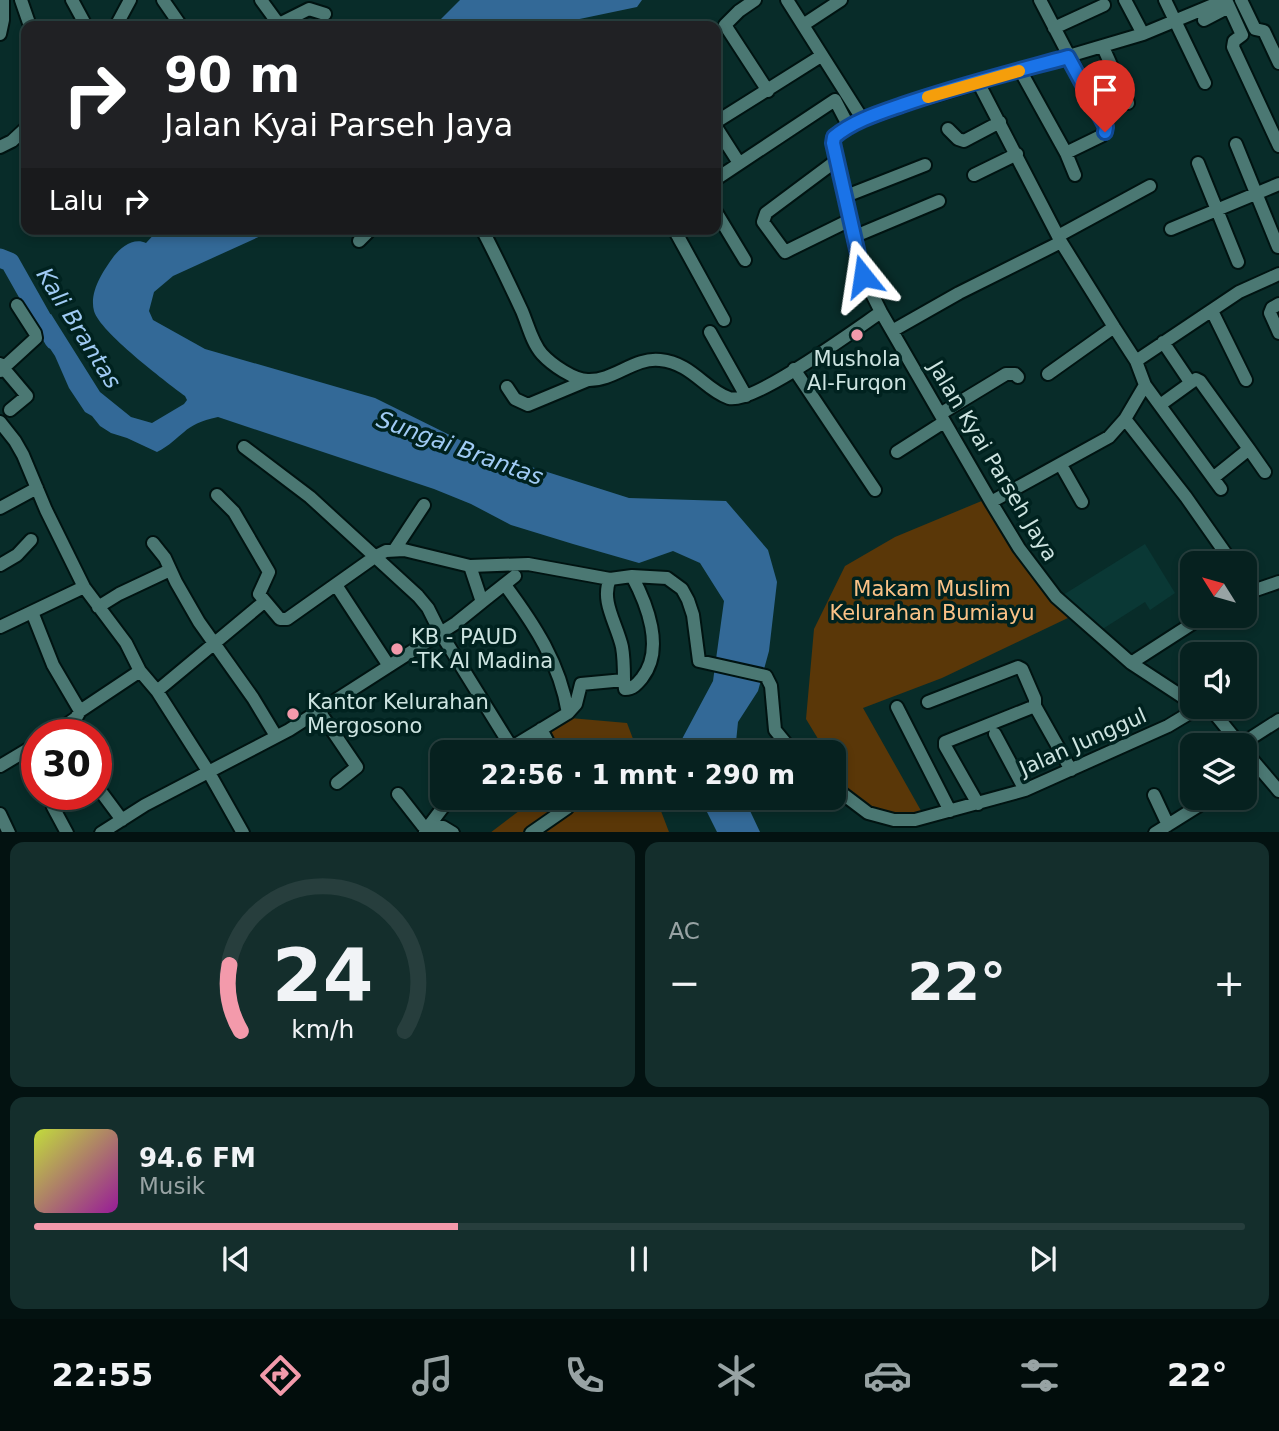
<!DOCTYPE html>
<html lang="id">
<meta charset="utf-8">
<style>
:root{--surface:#06211f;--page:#142e2c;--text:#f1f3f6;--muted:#98a3a4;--line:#273e3d;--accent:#f39aab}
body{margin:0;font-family:"DejaVu Sans",sans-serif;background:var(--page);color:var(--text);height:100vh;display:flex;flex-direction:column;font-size:26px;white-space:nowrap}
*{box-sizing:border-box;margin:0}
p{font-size:23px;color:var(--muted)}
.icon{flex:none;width:38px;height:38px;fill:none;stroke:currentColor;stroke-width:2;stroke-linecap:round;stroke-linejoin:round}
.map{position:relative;height:832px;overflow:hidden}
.details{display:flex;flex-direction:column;gap:10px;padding:10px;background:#031211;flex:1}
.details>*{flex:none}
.guide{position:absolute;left:21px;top:21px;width:700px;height:214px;border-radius:14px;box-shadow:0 4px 10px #0003,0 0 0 2px var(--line);background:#202124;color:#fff;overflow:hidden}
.needle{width:46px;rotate:307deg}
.fabs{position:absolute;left:1180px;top:551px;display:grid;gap:14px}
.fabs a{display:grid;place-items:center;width:77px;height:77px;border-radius:14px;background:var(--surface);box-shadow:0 4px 10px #0003,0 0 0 2px var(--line);font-size:35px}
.speed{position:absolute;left:21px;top:719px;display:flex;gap:14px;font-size:35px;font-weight:700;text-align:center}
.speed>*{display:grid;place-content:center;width:91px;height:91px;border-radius:50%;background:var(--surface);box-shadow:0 4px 10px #0003,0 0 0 2px var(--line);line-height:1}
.speed .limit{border:10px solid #d22;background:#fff;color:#111}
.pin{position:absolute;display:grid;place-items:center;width:60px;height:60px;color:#fff;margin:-72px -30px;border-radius:50% 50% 50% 0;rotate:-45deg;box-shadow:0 0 7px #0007}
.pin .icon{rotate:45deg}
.me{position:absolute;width:77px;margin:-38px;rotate:345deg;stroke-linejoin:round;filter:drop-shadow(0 0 5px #0008)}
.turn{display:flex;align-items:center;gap:24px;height:147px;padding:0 28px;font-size:32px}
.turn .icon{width:91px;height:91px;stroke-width:2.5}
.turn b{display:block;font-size:49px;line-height:60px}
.then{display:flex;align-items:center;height:66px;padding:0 28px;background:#0003;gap:14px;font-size:26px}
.big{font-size:52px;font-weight:800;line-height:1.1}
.details .tile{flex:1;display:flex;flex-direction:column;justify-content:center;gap:10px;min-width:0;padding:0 24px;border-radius:14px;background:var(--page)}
.details .dial{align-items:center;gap:0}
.dial svg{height:182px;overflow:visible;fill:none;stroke:var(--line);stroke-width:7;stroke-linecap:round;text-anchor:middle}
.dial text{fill:var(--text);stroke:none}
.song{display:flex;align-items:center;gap:21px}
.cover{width:84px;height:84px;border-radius:10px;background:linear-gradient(135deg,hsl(70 70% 55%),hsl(300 70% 35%))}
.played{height:7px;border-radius:4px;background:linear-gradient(90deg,var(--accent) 35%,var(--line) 35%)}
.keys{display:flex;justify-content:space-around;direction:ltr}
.heat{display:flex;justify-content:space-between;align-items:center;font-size:38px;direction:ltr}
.details .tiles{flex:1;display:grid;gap:10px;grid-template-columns:1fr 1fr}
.tile:last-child{grid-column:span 2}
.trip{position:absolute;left:430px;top:740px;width:416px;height:70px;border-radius:14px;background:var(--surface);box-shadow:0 4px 10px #0003,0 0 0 2px var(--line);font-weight:800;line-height:70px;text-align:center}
.tab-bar{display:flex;height:112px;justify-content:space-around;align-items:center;background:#020d0c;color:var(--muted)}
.tab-bar .icon{width:49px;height:49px}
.tab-bar .current{color:var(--accent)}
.tab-bar b{font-size:32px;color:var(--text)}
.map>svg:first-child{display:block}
.built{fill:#0a3835}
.green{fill:#5a3708}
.water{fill:#336997}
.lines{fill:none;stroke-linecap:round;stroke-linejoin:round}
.river{stroke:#336997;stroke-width:19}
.minor-casing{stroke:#001311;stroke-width:16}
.minor{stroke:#4b7873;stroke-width:12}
.route-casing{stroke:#114b97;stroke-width:18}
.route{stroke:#1a73e8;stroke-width:12}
.slow{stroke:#f59e0b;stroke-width:12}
.poi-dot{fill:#f39aab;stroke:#00221f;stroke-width:2.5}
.labels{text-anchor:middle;stroke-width:7;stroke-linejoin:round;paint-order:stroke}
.poi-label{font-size:21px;fill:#cde4e1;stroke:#00221f;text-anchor:start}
.street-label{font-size:21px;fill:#cde4e1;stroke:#00221f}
.park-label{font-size:21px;fill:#fac287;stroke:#00221f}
.water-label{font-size:23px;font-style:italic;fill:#a0cbf4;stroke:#00221f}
</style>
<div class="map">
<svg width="1279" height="833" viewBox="0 0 1279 833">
<rect width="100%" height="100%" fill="#082c29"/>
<path class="built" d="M1145,544l30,49 -25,17 -5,-8 -44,28 -38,-35z"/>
<path class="green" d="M984,500l86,117 -128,61 -79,30 61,108 -47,-2 -25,-16 -17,-30v-16h-9l-20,-33 8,-90 31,-63 50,-29z
M570,718l57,5 11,29h-111l-4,-6z
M536,798h120l13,34 -179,1z"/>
<path class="water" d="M460,0h182l-5,7 -91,19h-112z
M159,229h117l-103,47 -19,16 -5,19 4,9 52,29 170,49 109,54 145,46 97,3 42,49 9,32 -8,69 -11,40 -20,31 -3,30h-53v-13l31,-58 11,-80 -24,-38 -27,-12 -34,12 -66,-19 -62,-19 -40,-21 -37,-15 -216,-72c-36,7 -34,21 -61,35l-30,-14 -16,-5 -11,-7 -8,-10 -7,-4 -16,-24 -14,-32 -22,-33 18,-9 49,78 31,25 21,6 32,-19 3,-4 -2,-4c-20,-15 -85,-64 -91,-85 -5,-19 9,-40 20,-55 7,-9 20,-19 32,-13z
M700,798h44l16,34h-43z"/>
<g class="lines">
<path class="river" d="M0,258l10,4 44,78"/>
<g class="minor-casing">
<path id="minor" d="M21,0l9,26
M72,0l12,22
M163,0l18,26
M261,0l19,26
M755,0l-16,11 -14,14 43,66
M787,0l76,120
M1040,0l66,127 -3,8 -37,18
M1125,0l18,34
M1165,0l40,83
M1226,0l16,35 -8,6 -1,6 46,99
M1241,0l14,29 9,2 15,32
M1204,20l25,-13
M803,25l38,-25
M116,26l14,-26
M275,26l34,-17 16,5
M1054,28l50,-23
M0,34l3,-14v-20
M1103,47l25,56
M1020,70l46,83 9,22
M978,82l83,160 53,85 -66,47
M716,122l105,-66
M716,127l23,36
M948,129l10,10 6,2 36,-19
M1236,144l42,103
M0,147l12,-6 14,-13
M837,160l-71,53 -3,9 22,30 65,-32
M1198,163l40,99
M974,175l43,-21
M716,179l119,-79 14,27
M846,196l79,-31
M716,212l29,48
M482,229c14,27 27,54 40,82 6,14 10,32 20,43 10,11 32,26 46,26 26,1 46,-23 72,-20 32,3 45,30 69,38 24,7 127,-69 152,-86
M674,229l50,91
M1171,229l108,-45
M1058,236l92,-50
M853,237l86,-36
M359,241l12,-12
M1279,304l-7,4 -2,5 9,20
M1212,311l34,69
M1114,327l22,34 9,24
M892,331l67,-38 102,-51
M710,332l36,64
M1163,342l27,40
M1136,361l103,-69 40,-18
M0,364l27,32 -17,14
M794,369l81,121
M0,371l36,-33 -1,-5 -18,-28
M507,387l8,12 13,6 60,-25
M1160,405l36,-26 4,2 49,68
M940,414l66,-40h9l3,3
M1125,419l61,78 47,67
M0,422l15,19 8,14 23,55 38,77 42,56 14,28 17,20 51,80 35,62
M244,447l66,50 108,99 10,12 12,24 72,116
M897,452l47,-30
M1061,465l21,37
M1213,478l36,-29 16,23
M217,495l17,17 35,60 -10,22 21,25h7l89,-63 10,-5 18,-1 66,16 58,-2 82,15 22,-3 35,2 15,11 6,11 5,15 6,46 67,15 5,10 4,44 18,22
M991,502l118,-65 16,-18 20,-34 76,104
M0,508l37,-20
M153,543l12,15 11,24 23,40 54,76 23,38
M395,549l29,-44
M0,565l17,-10 14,-15
M1186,583l6,11
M336,585l53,81
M1244,594l35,-12
M482,602l33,-26
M98,607l21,-13 51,-24
M32,612l21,53 27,46 -4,7 -24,17
M0,627l84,-40
M1131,663l73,-47
M624,680l1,9c8,0 12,-5 17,-11 23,-29 5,-74 -10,-102
M157,691l107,-89
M928,702l90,-35 4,2 13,30v7l36,64
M1192,703l-61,-40 -75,-66 -37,-49 -28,-46 -110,-190 -18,-36 -5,-17 -25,-116 1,-6 6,-5 23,-12 53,-19 227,-67 82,-34
M897,707l53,104
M1198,707l17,7 26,32
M80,711l60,-40
M319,711l38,56 -20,16
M568,713l8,-9 5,-20 43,-4c0,-11 0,-22 -2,-33 -5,-23 -22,-46 -12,-68
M541,729l12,23
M995,734l30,56
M1240,745l39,-25
M1244,750l35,41
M24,752l13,22
M504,752l64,-39c-8,-50 -34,-89 -63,-128
M0,766l37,-22
M1244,777l15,-9
M96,785l26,35
M835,788l33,25 26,7h21l110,-30 143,-64 25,-15 8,-2
M49,794l6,11 -2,2 14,26
M398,794l25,32 20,1 10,6
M1154,795l14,30
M978,804l-33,-58v-4l90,-36
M0,814l9,19
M425,831l25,-33
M101,833l44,-28 144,-75 167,-107 26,-21 -12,-36
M531,833l36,-25 8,-10
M1155,833l56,-35"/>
</g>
<use href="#minor" class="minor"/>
</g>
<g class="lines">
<g class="route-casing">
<path id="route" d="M863,276l-30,-133 1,-6c19,-16 45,-24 68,-32 55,-19 111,-33 166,-48l38,70 -1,5"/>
</g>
<use href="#route" class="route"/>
<path class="slow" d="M928,97l91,-26"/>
</g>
<g class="poi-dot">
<circle cx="857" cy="335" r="7"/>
<circle cx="397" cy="649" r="7"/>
<circle cx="293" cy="714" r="7"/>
</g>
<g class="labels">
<g class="poi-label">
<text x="857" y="366" text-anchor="middle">Mushola<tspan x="857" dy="24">Al-Furqon</tspan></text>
<text x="411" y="644">KB - PAUD<tspan x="411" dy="24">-TK Al Madina</tspan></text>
<text x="307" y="709">Kantor Kelurahan<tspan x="307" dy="24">Mergosono</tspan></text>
</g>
<g class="street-label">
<text transform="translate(993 461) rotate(59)" y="7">Jalan Kyai Parseh Jaya</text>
<text transform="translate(1083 742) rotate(-24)" y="7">Jalan Junggul</text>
</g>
<g class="park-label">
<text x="932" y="596">Makam Muslim<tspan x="932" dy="24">Kelurahan Bumiayu</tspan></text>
</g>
<g class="water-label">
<text transform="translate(79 328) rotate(58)" y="8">Kali Brantas</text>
<text transform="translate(460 448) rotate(20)" y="8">Sungai Brantas</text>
</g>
</g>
</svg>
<div class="fabs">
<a><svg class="needle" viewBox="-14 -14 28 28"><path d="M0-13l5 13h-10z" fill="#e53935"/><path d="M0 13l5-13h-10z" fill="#98a3a4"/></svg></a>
<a><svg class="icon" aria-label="sound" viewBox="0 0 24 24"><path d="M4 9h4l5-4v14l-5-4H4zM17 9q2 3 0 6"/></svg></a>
<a><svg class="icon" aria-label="layers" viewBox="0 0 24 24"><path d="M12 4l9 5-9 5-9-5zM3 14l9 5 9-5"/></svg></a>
</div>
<div class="speed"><div class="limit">30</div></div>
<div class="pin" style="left:1105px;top:132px;background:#d93025"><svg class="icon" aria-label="arrive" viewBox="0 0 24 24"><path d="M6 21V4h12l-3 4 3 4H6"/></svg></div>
<svg class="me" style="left:863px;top:276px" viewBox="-20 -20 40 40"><path d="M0-17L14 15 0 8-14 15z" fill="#1a73e8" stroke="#fff" stroke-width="4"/></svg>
<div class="trip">22:56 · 1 mnt · 290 m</div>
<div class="guide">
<div class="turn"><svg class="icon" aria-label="right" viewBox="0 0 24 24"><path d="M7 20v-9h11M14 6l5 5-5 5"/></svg><div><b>90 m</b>Jalan Kyai Parseh Jaya</div></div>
<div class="then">Lalu<svg class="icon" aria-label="right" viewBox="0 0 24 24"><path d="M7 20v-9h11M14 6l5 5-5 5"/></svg></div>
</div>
</div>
<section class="details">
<div class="tiles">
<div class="tile dial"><svg viewBox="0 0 100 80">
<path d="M14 69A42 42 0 1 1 86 69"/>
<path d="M14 69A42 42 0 0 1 9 40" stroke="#f39aab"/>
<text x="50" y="56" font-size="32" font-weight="700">24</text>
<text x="50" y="72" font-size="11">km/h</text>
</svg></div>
<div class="tile"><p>AC</p>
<div class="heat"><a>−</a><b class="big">22°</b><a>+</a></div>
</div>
<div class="tile">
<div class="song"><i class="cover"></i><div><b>94.6 FM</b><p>Musik</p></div></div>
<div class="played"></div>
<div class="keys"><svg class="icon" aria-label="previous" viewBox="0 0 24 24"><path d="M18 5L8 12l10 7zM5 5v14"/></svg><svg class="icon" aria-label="pause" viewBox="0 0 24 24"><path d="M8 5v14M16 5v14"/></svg><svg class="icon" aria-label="next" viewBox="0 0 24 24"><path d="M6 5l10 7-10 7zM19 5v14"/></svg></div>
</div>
</div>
</section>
<nav class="tab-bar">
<b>22:55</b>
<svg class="icon current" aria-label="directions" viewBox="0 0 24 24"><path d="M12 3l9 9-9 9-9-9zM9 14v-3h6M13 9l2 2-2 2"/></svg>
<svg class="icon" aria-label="music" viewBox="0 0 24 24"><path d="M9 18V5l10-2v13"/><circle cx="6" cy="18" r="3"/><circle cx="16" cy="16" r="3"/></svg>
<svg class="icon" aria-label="phone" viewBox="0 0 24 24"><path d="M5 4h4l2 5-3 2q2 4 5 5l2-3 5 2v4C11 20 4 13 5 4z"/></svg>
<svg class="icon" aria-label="climate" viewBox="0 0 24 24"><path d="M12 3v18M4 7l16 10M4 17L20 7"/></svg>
<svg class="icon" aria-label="car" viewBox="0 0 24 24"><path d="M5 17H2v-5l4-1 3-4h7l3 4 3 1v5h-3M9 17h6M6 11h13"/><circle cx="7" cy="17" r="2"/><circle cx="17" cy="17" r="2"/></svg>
<svg class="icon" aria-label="filters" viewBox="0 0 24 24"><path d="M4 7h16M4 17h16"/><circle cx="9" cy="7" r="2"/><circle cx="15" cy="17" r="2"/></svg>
<b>22°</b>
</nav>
